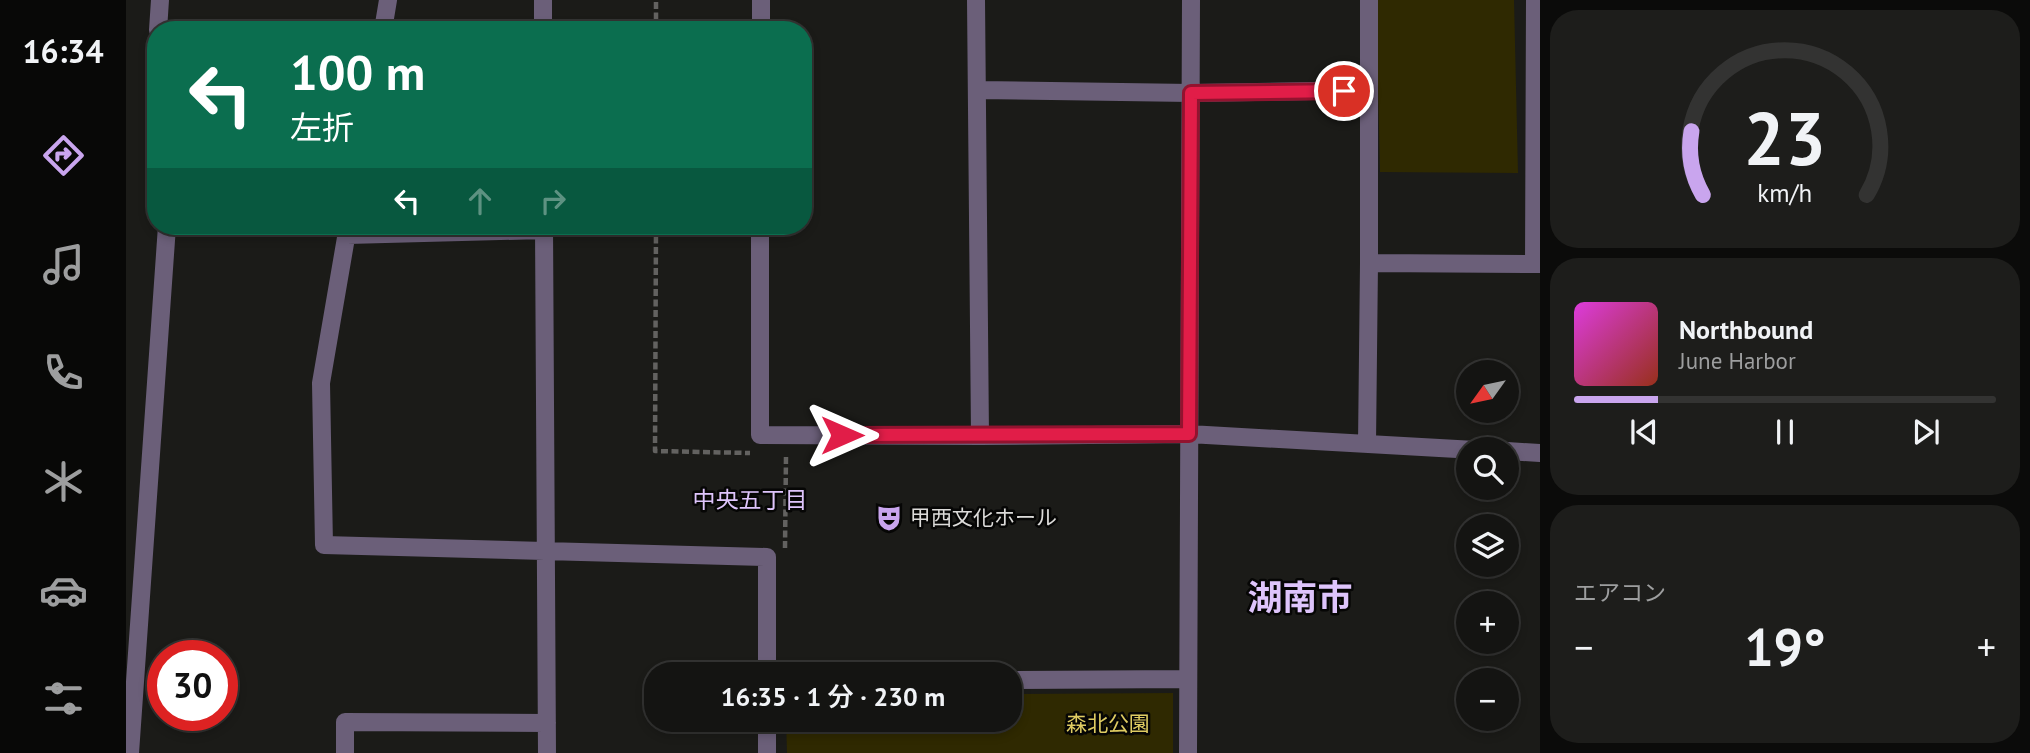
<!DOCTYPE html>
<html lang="ja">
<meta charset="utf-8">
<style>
:root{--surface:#141412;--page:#1d1d1b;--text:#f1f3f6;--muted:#9d9e9f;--line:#333332;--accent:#c9a5ee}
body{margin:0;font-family:"PT Sans","Noto Sans JP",sans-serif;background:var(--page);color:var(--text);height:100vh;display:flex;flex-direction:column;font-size:26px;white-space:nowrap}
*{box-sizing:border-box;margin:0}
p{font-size:23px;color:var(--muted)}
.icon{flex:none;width:38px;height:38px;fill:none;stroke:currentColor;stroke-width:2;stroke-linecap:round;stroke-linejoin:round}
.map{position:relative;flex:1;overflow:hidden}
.panel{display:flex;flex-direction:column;gap:10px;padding:10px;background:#0b0b0a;width:490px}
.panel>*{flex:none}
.top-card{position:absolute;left:21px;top:21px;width:665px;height:214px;border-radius:28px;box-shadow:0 4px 10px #0003,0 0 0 2px var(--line);background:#0b6e4f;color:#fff;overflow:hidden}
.needle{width:46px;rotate:237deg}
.tools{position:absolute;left:1330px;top:360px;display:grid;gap:14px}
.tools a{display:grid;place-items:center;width:63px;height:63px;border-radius:50%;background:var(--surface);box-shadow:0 4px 10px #0003,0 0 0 2px var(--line);font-size:35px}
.speed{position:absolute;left:21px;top:640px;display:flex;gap:14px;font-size:35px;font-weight:700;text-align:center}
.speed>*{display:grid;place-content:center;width:91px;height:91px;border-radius:50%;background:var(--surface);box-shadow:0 4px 10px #0003,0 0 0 2px var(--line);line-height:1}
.speed .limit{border:10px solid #d22;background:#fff;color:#111}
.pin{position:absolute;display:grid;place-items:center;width:60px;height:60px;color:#fff;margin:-30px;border:4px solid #fff;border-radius:50%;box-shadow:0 2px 7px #0007}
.me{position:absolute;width:77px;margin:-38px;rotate:90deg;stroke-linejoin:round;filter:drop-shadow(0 0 5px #0008)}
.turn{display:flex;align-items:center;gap:24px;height:147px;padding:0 28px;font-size:32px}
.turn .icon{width:91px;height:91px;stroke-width:2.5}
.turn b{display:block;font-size:49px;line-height:60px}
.lanes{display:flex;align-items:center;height:66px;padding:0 28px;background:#0003;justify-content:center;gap:35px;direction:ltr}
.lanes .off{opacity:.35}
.big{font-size:52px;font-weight:600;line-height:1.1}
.panel .widget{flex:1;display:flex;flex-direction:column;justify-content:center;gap:10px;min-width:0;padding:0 24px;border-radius:28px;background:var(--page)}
.panel .dial{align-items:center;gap:0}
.dial svg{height:182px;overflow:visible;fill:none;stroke:var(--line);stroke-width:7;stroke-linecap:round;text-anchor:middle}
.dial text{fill:var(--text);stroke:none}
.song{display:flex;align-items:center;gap:21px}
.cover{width:84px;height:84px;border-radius:10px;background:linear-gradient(135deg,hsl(300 70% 55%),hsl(10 70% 35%))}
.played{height:7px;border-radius:4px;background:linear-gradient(90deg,var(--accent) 20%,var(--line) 20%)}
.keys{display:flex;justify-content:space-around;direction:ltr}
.heat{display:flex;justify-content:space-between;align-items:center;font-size:38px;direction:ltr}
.trip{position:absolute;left:518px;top:662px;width:378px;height:70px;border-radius:28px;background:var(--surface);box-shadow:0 4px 10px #0003,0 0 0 2px var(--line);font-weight:600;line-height:70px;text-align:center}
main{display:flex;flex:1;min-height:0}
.dock{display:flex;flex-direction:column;width:126px;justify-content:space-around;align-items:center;background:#080807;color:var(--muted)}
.dock .icon{width:49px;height:49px}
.dock .selected{color:var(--accent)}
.dock b{font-size:32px;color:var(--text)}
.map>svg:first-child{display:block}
.green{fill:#2f2901}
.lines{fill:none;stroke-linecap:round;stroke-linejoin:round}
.path{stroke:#636260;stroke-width:4.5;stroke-dasharray:7 3.5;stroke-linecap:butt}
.minor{stroke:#6b5f79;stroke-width:18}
.route-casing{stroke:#92132f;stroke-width:18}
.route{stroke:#e11d48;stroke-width:12}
.labels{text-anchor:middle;stroke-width:5;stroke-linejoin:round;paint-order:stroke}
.poi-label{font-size:21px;fill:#dcdbd9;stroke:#060605;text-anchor:start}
.park-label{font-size:21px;fill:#dfcc62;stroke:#060605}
.neighbourhood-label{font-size:23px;fill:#dec4fb;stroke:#060605}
.town-label{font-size:35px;font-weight:bold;fill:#dec4fb;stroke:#060605}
</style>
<main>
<nav class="dock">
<b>16:34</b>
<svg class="icon selected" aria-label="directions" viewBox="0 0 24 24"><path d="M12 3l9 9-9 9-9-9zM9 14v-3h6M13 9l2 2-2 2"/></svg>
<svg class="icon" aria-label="music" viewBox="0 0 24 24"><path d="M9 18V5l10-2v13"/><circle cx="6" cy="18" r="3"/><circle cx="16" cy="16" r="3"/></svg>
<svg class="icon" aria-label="phone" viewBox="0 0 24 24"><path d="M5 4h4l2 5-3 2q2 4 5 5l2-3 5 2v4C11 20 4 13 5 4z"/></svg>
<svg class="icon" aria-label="climate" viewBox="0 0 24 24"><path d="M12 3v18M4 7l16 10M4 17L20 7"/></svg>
<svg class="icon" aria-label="car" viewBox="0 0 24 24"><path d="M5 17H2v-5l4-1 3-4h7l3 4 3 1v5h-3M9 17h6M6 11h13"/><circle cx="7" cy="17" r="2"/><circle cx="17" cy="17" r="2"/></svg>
<svg class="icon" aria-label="filters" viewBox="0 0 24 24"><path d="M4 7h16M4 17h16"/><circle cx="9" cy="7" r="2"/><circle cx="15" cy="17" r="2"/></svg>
</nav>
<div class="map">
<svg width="1414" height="753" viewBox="0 0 1414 753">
<rect width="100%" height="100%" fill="#1b1b18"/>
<path class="green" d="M1250,0h138l4,173 -138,-1z
M1047,693v60h-386l-1,-34h224v-25z"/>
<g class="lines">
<path class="path" d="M530,30v-30
M530,226l-1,225 95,2
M659,548l1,-92"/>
<path class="minor" d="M417,0v30
M850,0l4,436
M1243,0v263
M1409,0l-1,264h6
M32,30l2,-30
M257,30l5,-30
M635,30v-30
M30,66v13
M851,90l214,3 178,-3
M222,226l-27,157 3,162 443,12v117
M418,226l3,527
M634,226v209l220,1 209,-2 286,16
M221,235l197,-5
M1241,444l2,-181 165,1
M1381,451l33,2
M884,680l178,-1
M641,719v34
M4,753l37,-527
M219,753v-31l202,1
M1062,753l3,-753"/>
</g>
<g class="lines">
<g class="route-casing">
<path id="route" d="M716,435l347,-1 2,-341 153,-2"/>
</g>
<use href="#route" class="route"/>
</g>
<defs>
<g id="theatre-bare" transform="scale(2.1)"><path d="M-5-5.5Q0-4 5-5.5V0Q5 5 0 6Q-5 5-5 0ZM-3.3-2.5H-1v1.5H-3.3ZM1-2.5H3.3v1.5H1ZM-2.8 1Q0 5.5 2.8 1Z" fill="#c9a5ee" stroke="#060605" stroke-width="2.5" paint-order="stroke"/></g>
</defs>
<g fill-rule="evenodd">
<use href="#theatre-bare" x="763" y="518"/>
</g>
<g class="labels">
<g class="poi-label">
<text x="784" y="525">甲西文化ホール</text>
</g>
<g class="park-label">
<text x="982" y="731">森北公園</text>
</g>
<g class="neighbourhood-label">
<text x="624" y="508">中央五丁目</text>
</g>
<g class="town-label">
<text x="1174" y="610">湖南市</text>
</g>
</g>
</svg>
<div class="tools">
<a><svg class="needle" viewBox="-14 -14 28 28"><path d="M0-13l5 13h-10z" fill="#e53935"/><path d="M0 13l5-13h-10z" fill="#9d9e9f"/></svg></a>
<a><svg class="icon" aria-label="search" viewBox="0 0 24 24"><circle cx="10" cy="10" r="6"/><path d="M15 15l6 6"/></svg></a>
<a><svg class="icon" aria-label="layers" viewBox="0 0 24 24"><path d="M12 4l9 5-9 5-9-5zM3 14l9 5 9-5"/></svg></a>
<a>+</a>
<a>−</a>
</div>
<div class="speed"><div class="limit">30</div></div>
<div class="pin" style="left:1218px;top:91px;background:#d93025"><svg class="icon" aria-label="arrive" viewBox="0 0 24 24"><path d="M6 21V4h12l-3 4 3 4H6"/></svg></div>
<svg class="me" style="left:716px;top:435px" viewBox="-20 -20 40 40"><path d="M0-17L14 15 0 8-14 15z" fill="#e11d48" stroke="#fff" stroke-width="4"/></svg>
<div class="trip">16:35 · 1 分 · 230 m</div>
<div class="top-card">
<div class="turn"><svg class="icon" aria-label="left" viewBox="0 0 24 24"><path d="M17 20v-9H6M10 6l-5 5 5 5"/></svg><div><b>100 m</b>左折</div></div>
<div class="lanes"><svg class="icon" aria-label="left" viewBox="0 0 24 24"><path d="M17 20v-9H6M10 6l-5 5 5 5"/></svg><svg class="icon off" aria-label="ahead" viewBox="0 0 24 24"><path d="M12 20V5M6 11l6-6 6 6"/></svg><svg class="icon off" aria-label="right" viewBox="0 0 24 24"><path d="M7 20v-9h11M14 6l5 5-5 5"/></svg></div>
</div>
</div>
<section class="panel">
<div class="widget dial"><svg viewBox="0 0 100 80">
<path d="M14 69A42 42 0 1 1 86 69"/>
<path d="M14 69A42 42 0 0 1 9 41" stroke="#c9a5ee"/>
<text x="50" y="56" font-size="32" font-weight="700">23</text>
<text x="50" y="72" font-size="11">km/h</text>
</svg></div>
<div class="widget">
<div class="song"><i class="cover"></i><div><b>Northbound</b><p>June Harbor</p></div></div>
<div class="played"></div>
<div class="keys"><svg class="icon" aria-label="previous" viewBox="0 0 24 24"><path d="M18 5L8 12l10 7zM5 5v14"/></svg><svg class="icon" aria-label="pause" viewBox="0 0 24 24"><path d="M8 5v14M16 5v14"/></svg><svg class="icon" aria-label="next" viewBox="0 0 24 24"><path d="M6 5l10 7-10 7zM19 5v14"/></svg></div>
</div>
<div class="widget"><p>エアコン</p>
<div class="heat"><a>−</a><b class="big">19°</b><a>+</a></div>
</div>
</section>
</main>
